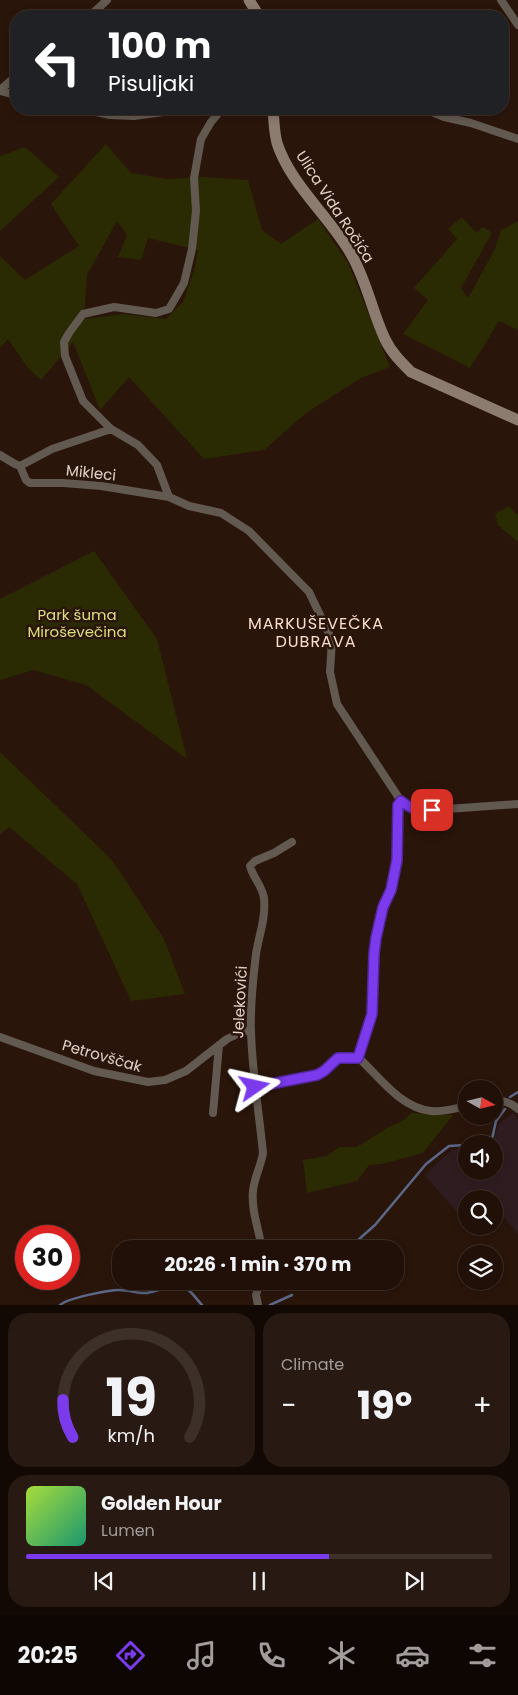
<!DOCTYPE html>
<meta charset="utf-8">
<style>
:root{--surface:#201008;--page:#281912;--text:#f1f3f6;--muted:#a29d9c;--line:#3d3029;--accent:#7c3aed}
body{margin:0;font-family:Poppins,sans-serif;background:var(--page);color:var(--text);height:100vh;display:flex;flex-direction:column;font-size:19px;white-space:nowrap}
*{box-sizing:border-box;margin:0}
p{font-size:16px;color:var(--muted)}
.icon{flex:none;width:28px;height:28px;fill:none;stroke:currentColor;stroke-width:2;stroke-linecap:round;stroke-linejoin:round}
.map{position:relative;height:1305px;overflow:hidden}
.side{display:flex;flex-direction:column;gap:8px;padding:8px;background:#120904;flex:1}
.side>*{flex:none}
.guide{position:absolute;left:10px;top:10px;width:499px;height:105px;border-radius:20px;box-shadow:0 2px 8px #0003,0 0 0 1px var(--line);background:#202124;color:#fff;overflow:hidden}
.needle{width:32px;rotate:98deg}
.tools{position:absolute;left:458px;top:1080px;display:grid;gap:10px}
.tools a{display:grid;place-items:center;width:45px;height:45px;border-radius:50%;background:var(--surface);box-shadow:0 2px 8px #0003,0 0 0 1px var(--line);font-size:25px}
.speed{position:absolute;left:15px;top:1225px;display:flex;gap:10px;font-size:25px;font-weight:700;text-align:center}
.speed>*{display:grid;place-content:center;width:65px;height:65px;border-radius:50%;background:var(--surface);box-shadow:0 2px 8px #0003,0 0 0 1px var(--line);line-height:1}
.speed .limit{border:8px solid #d22;background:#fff;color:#111}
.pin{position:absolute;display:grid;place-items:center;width:42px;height:42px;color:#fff;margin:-21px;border-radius:10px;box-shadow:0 2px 8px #0006}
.me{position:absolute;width:55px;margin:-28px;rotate:79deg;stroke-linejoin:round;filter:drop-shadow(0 0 4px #0008)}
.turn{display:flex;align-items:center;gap:18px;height:105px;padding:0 15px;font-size:22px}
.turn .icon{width:65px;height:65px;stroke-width:2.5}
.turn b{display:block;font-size:35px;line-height:42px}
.big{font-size:38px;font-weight:700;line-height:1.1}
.side .tile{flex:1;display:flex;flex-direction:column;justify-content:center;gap:8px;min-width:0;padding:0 18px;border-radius:20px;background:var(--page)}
.side .dial{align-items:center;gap:0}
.dial svg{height:130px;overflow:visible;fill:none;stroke:var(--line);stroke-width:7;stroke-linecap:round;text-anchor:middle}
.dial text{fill:var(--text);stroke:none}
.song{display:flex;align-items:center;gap:15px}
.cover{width:60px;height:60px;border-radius:8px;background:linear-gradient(135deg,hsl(80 70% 55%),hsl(160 70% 35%))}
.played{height:5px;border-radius:2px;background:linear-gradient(90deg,var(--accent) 65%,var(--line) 65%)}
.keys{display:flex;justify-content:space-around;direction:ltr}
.heat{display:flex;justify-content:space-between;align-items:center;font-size:28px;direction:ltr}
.side .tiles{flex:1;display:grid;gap:8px;grid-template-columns:1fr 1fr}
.tile:last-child{grid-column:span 2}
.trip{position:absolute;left:112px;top:1240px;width:292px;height:50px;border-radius:20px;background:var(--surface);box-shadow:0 2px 8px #0003,0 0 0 1px var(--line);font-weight:700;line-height:50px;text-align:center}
.menu{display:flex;height:80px;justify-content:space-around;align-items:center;background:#0d0603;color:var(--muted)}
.menu .icon{width:35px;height:35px}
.menu .on{color:var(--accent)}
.menu b{font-size:22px;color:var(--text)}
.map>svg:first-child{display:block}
.industrial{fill:#2f1c20}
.green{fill:#2a2b03;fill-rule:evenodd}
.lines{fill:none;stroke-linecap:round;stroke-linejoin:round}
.stream{stroke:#5b6888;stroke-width:2.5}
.minor{stroke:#625951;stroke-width:8}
.secondary{stroke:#8b7c6f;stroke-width:11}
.route-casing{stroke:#51269a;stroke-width:12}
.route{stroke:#7c3aed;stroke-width:9}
.labels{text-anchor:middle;stroke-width:5;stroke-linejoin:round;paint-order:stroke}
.street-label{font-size:15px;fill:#e0d1c9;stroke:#2a150a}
.park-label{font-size:15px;fill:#dbdf7f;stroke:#2a150a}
.neighbourhood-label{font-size:16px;letter-spacing:1px;fill:#fbddce;stroke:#2a150a}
</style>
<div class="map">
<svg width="518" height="1305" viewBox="0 0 518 1305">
<rect width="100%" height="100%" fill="#2a150a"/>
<path class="industrial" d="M513,1113l5,7v114l-19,-23 -5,4v-16h-28v23l-42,-47 28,-25 14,-2v23h28v-27h-1l5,-20z"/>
<path class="green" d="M106,144l25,29 37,6 35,-2 45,3 14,50 19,14 37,-25 30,44 42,104 -29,11 -55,35 -42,37 -60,9 -75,-82 -29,33 -27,-68 -32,38 -13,-12 -20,-29 -8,9v-92l25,24 54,-34 -28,-42zM117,221l10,14 -9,22 23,3 7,-22 50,12 -4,21 -11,31 -17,17 -42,-5 -40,5 3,-44z
M25,147l34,30 -59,54v-75z
M462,217l14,16 7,-6 9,6 -31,55 7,10 27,-49 6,-19 17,-9v109l-19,-9 -29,47 -67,-34 25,-34 -14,-12 43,-49 -9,-10z
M509,506l9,10v26l-20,-17 -3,-11z
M94,551l63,88 30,120 -101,-74 -53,-15 -33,10v-81z
M0,752l112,108 52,79 21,55 -54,7 -54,-117 -68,-57 -9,7z
M411,1113l42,2 -30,38 -41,11 -13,1 -12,16 -50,12 -4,-33 24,-4 12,-9h18l30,-19 17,-8z"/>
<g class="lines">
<path class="stream" d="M510,1097l8,-5
M488,1144l4,-5 4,-18 9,-12
M348,1249l27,-24 51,-61 23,-18 17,-1
M60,1305c8,-7 48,-15 60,-15 9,0 18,4 27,3 11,-2 23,-8 35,-6 9,2 14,12 20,18
M270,1305l22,-10"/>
<path class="minor" d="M501,0l17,25
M90,16l17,-16
M0,90l16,-14
M0,91l16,4
M82,109l28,6 24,1 52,-7
M222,109l-11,13 -10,17 -7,39 2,33 -4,38 -8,34 -15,26 -13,4 -42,-6 -31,7 -14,19 -5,9 1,14 18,45 28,28 27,16 19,20 12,32 20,9 32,7 28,18 60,61 23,48 -2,32 7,32 64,97 12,8 6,2 99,-7
M425,109l19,8 27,6 47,16
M0,455l15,9 5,2 32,-17 59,-20
M20,466l6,14 4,3h33l38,3 68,11
M0,1037l94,34 54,11 17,-2 21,-9 41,-32 15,-7 8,-2
M358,1058l14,-44 2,-60 9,-47 8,-17 6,-30v-47l1,-8 3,-4
M255,1087l62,-12c17,-7 19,-25 43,-16 20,19 41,49 71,52 12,1 24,-2 35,-5
M494,1100c10,1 16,2 24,9
M213,1113l6,-68
M262,1249c-3,-19 -11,-39 -9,-58 1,-13 8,-25 10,-38 -4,-41 -11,-82 -12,-122 -1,-25 2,-52 5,-77 3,-19 10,-36 8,-56 -2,-13 -11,-20 -14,-32l5,-5 19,-8 18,-11
M258,1305l-2,-10 4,-14"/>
<path class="secondary" d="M249,0l10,16
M273,109c1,11 1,23 4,34 13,41 53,74 74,111 16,27 21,58 34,85 6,13 16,23 26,33l107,48"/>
</g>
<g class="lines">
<g class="route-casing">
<path id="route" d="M255,1087l62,-12 7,-4 14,-13h20l14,-44 2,-60 2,-16 7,-31 8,-17 6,-30 1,-55 3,-4c12,9 16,10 31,9"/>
</g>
<use href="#route" class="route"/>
</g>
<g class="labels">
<g class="street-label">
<text transform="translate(335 207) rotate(57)" y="5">Ulica Vida Ročića</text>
<text transform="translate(91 473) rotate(6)" y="5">Mikleci</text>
<text transform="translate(240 1002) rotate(-87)" y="5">Jelekovići</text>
<text transform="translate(102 1056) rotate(16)" y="5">Petrovščak</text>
</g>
<g class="park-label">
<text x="77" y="620">Park šuma<tspan x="77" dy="17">Miroševečina</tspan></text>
</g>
<g class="neighbourhood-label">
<text x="316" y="629">MARKUŠEVEČKA<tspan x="316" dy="18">DUBRAVA</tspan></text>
</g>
</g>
</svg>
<div class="tools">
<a><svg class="needle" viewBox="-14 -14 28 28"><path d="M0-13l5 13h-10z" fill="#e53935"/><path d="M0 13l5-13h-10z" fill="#a29d9c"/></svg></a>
<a><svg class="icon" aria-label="sound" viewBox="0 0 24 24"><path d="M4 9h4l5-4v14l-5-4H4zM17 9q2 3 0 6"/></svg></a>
<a><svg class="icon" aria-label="search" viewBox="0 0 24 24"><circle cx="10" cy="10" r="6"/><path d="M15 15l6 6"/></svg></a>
<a><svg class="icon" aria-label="layers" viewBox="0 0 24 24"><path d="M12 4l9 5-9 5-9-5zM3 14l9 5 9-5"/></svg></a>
</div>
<div class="speed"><div class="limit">30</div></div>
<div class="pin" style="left:432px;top:810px;background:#d93025"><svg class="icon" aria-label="arrive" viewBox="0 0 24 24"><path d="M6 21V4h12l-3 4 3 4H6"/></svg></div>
<svg class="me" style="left:255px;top:1087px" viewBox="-20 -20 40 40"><path d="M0-17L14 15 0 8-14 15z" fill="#7c3aed" stroke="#fff" stroke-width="4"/></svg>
<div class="trip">20:26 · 1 min · 370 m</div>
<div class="guide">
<div class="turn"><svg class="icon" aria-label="left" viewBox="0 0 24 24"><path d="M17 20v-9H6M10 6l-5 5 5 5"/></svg><div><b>100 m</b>Pisuljaki</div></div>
</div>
</div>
<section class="side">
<div class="tiles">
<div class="tile dial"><svg viewBox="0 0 100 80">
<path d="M14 69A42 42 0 1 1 86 69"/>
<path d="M14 69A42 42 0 0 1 8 46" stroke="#7c3aed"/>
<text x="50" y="56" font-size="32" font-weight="700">19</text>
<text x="50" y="72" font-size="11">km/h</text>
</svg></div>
<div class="tile"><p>Climate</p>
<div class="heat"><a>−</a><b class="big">19°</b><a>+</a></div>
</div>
<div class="tile">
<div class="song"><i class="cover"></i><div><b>Golden Hour</b><p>Lumen</p></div></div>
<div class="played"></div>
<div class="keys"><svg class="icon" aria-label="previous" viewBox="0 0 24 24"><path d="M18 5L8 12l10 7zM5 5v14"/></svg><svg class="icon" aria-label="pause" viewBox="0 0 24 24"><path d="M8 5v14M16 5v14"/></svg><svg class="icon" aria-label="next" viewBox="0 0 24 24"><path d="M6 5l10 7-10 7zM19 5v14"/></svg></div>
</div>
</div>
</section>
<nav class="menu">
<b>20:25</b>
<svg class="icon on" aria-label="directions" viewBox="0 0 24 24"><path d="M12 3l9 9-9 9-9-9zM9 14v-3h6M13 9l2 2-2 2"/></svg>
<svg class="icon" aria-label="music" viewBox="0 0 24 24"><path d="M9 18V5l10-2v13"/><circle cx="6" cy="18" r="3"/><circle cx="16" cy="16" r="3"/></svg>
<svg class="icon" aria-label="phone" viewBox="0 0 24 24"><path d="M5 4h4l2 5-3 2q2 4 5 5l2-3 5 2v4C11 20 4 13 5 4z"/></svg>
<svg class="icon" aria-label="climate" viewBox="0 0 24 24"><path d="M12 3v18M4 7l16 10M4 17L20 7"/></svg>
<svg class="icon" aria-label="car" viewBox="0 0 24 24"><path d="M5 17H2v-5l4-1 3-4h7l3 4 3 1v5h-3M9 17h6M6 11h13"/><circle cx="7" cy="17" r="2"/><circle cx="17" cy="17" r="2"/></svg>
<svg class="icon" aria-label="filters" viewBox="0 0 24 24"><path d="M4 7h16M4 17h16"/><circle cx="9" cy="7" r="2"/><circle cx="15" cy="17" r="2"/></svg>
</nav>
